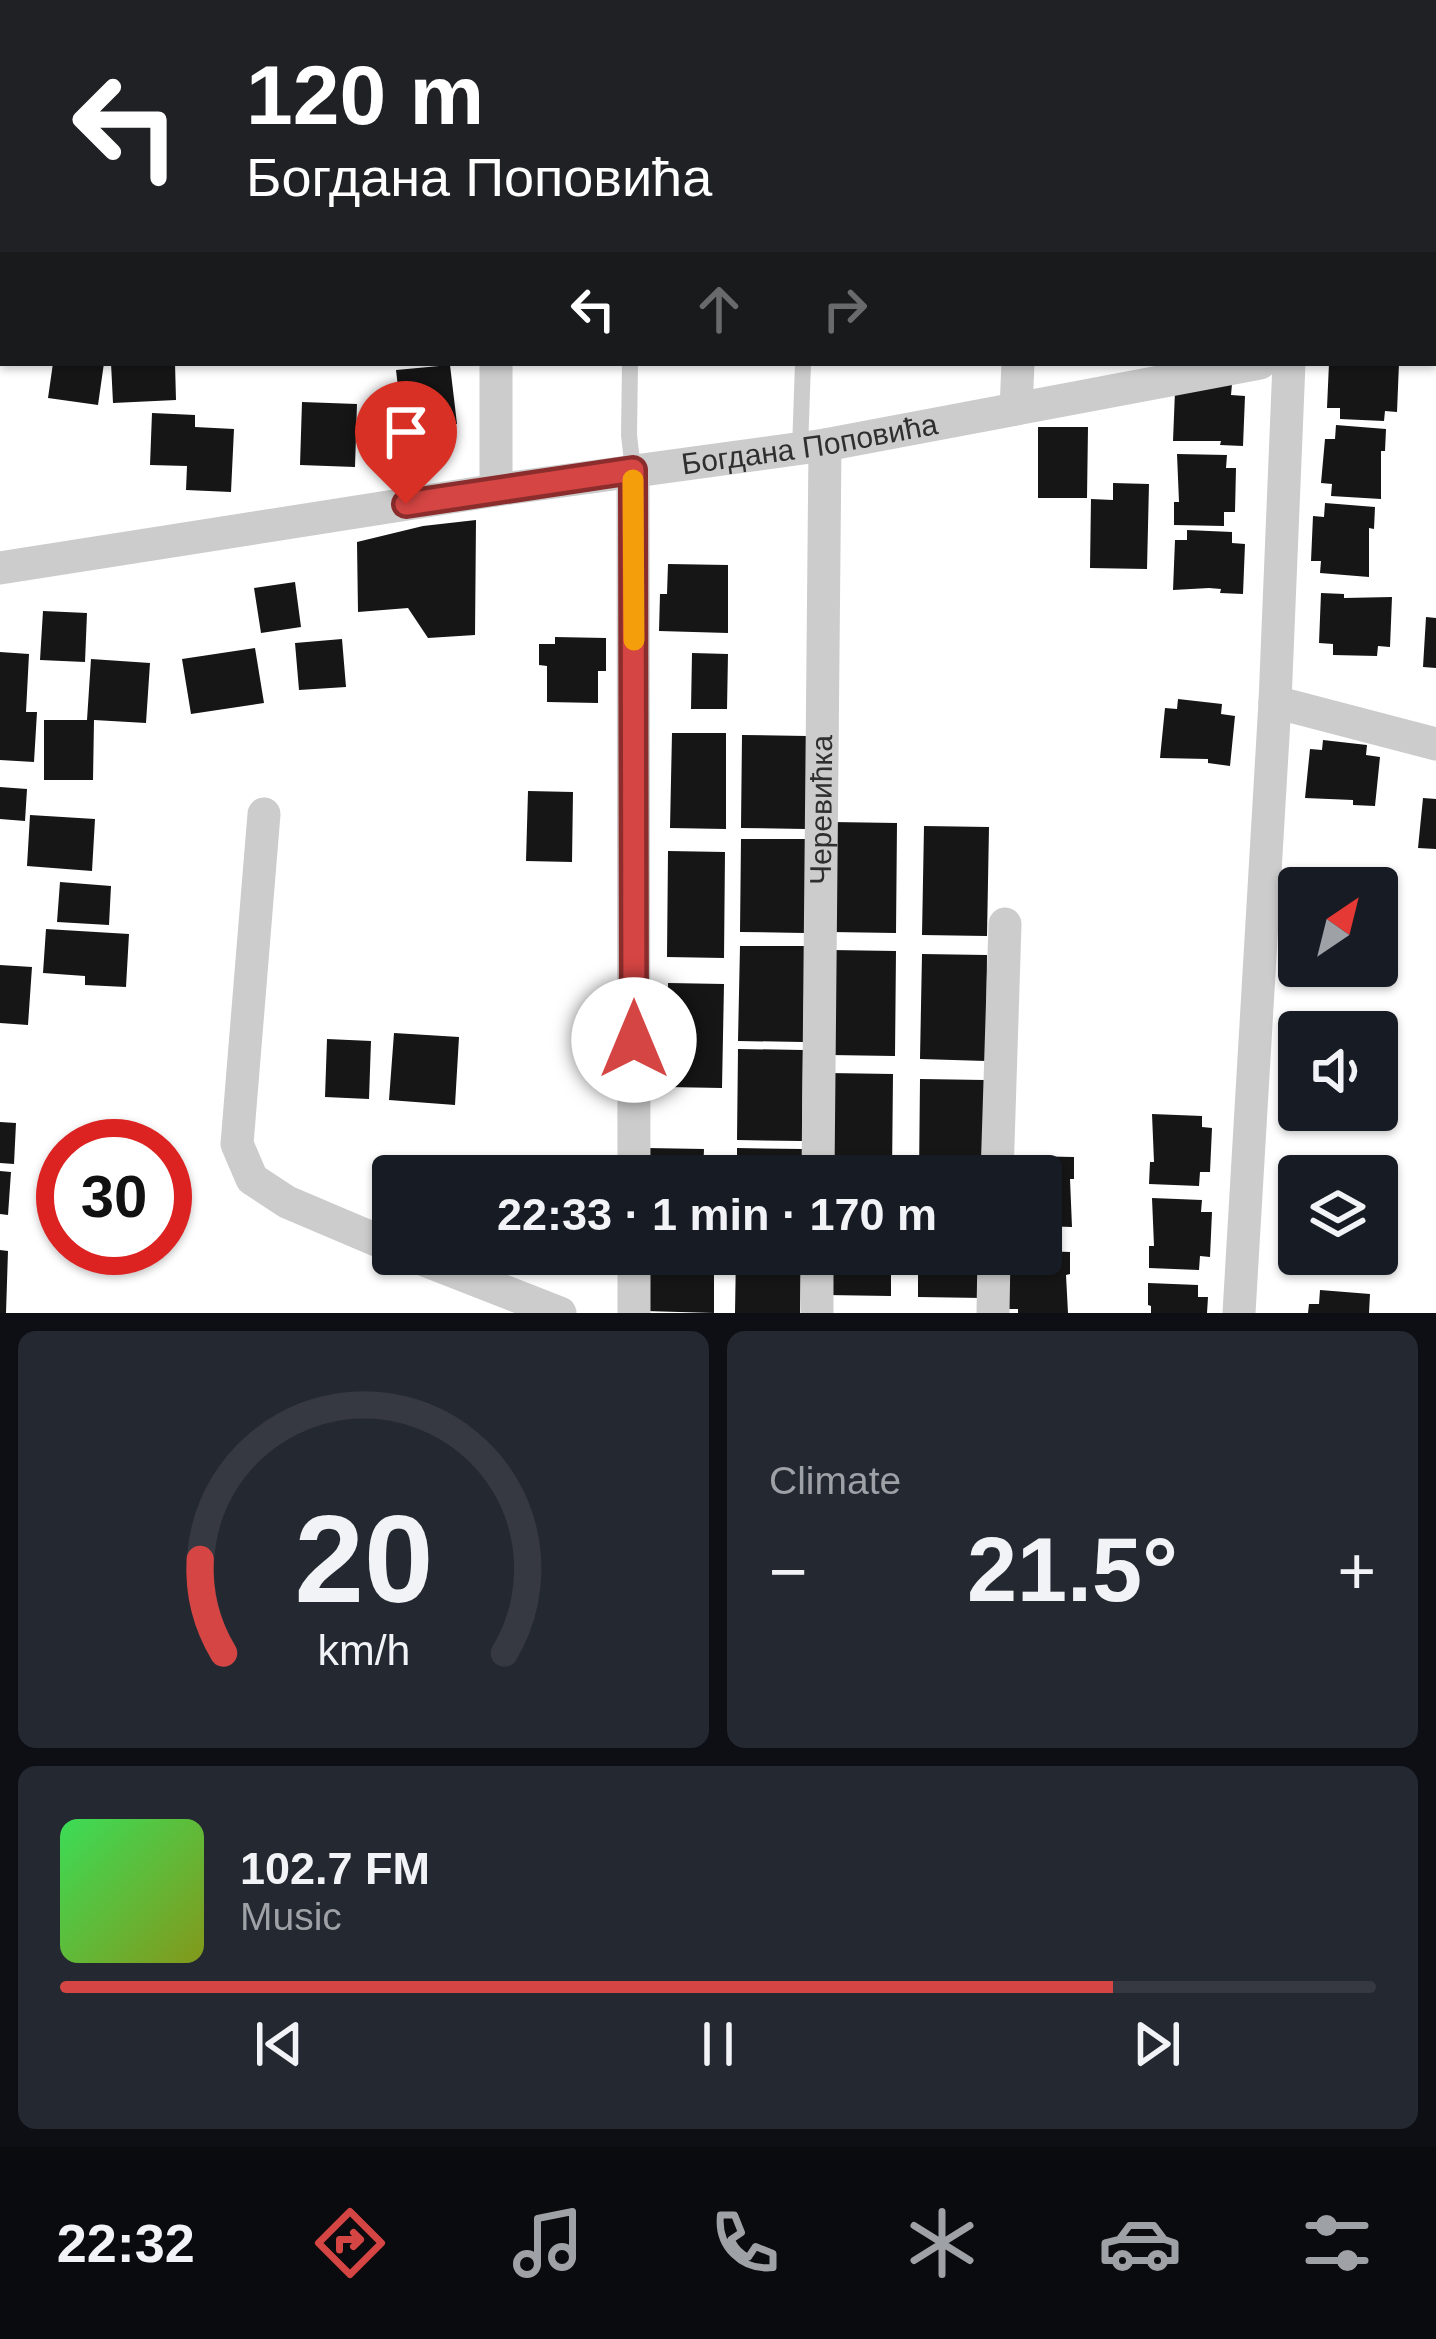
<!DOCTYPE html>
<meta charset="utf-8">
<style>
:root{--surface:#171b24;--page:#242831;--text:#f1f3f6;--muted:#9ea1a6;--line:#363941;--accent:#d44543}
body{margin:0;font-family:Helvetica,sans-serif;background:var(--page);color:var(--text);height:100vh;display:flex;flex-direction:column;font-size:45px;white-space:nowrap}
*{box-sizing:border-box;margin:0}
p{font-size:39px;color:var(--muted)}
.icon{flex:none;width:66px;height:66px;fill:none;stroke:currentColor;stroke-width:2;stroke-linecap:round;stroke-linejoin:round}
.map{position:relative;height:1313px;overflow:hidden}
.drawer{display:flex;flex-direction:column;gap:18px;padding:18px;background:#0d0f14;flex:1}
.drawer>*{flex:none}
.guide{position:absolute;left:0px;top:0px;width:1437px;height:366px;box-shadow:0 3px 9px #0004;background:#202124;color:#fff;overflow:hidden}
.needle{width:78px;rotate:35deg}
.buttons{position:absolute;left:1278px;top:867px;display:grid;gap:24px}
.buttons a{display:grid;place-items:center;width:120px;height:120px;border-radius:12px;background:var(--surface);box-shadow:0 3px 9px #0004;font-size:60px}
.speed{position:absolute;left:36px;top:1119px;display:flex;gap:24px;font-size:60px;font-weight:700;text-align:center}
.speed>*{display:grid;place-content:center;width:156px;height:156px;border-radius:50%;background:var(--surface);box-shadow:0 3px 9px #0004;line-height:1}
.speed .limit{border:18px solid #d22;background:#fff;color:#111}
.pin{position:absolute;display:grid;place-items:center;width:102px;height:102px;color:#fff;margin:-123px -51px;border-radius:50% 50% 50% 0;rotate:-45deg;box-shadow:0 0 12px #0007}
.pin .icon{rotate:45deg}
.me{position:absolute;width:132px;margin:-66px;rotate:0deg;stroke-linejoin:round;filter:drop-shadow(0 0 9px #0008)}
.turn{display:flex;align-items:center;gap:42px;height:252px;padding:0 48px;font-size:54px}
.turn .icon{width:156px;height:156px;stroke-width:2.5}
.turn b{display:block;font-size:84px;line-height:102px}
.lanes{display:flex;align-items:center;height:114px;padding:0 48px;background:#0003;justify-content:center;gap:60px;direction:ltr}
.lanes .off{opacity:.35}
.big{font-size:90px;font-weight:800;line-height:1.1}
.drawer .tile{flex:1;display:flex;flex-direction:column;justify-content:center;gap:18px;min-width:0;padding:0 42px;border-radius:18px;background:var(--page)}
.drawer .dial{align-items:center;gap:0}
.dial svg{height:312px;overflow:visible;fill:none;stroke:var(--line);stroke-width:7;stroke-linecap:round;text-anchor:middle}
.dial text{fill:var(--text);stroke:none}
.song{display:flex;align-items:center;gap:36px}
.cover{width:144px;height:144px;border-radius:18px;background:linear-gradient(135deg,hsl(130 70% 55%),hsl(70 70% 35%))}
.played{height:12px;border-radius:6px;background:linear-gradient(90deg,var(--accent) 80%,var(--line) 80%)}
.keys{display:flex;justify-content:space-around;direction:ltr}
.heat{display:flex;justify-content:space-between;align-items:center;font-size:66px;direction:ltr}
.drawer .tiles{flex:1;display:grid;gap:18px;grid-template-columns:1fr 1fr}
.tile:last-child{grid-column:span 2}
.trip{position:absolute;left:372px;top:1155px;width:690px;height:120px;border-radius:12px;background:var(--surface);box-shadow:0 3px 9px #0004;font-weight:800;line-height:120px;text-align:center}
.dock{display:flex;height:192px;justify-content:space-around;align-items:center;background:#090b0e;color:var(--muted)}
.dock .icon{width:84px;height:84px}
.dock .active{color:var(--accent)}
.dock b{font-size:54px;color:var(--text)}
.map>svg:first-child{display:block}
.building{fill:#161616}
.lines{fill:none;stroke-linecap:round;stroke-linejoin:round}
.lane{stroke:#ccc;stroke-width:16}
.street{stroke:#ccc;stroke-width:33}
.route-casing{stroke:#8a2d2c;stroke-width:30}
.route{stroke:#d44543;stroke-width:21}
.slow{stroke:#f59e0b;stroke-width:21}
.labels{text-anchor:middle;stroke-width:12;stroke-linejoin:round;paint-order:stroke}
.street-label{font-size:30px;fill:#2f2f2f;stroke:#fff}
</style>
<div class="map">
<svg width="1436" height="1313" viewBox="0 0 1436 1313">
<rect width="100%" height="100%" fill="#fff"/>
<path class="building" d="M53,363h51l-6,42 -50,-7z
M111,363h64l1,37 -63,3z
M1329,363h70l-2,49 -12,-1 -1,10 -44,-2v-11h-13z
M450,365l7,59 -54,6 -7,-60z
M1232,384l-1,11 14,1 -2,50 -23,-1 1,-4h-48l2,-50z
M302,402l55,2 -2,63 -55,-2z
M152,413l43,2v12l39,2 -3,63 -45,-2 1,-24 -37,-1z
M1336,425l50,4 -1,22h-4v48l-50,-3 1,-12 -11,-1 4,-44h10z
M1038,427h50l-1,71h-49z
M1177,454l50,1 -1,13h10l-1,44h-11v14l-50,-1v-23h5z
M1113,483l36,1 -2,85 -57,-1 1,-69 22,1z
M1325,503l50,4 -1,22 -5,-1v49l-49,-4 1,-12h-10l2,-45 11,1z
M476,520l-1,115 -47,3 -20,-30 -50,4 -1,-70 66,-16z
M1187,530l45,2v11l13,1 -2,50 -23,-1 1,-4 -12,-1 -36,2 2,-50h12z
M668,564l60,1v68l-69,-2 1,-37h7z
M295,582l6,45 -40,6 -7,-45z
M1321,593l23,1v4l48,-1 -2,50 -12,-1 -1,10 -44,-1v-11l-14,-1z
M43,611l44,2 -2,49 -45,-2z
M1426,617l10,1v50l-13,-1z
M555,637l51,1v33h-8v32l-51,-1v-36l-8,-1v-21h16z
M342,639l4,48 -47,3 -4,-47z
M255,648l9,55 -73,11 -9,-55z
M0,652l29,2 -3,58h11l-3,50 -34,-2z
M692,653l36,1 -1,55h-36z
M91,659l59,4 -4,60 -52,-3 -1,60h-49v-60h43z
M1178,699l44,5 -1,10 14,2 -5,50 -22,-3v-4l-48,-1 5,-50 12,1z
M672,733h54v96l-56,-1z
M742,735l65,1 -1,93 -65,-1z
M1323,740l44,5 -1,10 14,2 -5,49 -22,-1v-5l-48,-2 5,-49 12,1z
M0,787l27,2 -2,32 -25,-2z
M528,791l45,1 -1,70 -46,-1z
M1423,798l13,1v50l-18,-1z
M30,815l65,4 -3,52 -65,-5z
M832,822l65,1 -1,110 -65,-1z
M924,826l65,1 -2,109 -65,-1z
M741,839h65l-1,94 -65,-1z
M668,851l57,1 -1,106 -57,-1z
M60,882l51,4 -2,39 -52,-3z
M46,929l83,5 -3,53 -41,-2v-9l-42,-3z
M740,946h65l-2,96 -65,-1z
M831,950l65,1 -1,105 -65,-1z
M922,954l65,1 -1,106 -66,-2z
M0,965l32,2 -4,58 -28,-2z
M668,983l56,1 -2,104 -55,-1z
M394,1033l65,4 -4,68 -66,-5z
M327,1039l44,2 -2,58 -44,-2z
M738,1049l65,1 -1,91 -65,-1z
M828,1073l65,1 -1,102h-65z
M920,1079l65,1 -1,96h-65z
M1152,1114l50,2v11l10,1 -2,44h-10l-1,14 -50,-2 1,-22h4z
M0,1122l16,1 -2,41 -14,-1z
M647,1148l57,1 -1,27h-56z
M737,1148l65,1v27h-65z
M1024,1156l50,1v22h-4l2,48 -31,-1v-50h-28v-7l11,1z
M529,1167l49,1v8h-50z
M0,1171l11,1 -3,43 -8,-1z
M1152,1198l50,2 -1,12h11l-2,45 -10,-1 -1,14 -50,-2v-22h5z
M0,1250l8,1 -2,62h-6z
M1041,1251l29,1v22l-4,1 2,38h-50v-4h-10l1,-45 11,1v-11h21z
M646,1254h68v59l-69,-2z
M736,1254h65l-1,59h-65z
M826,1254h65v42l-65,-1z
M918,1254h65v44l-65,-1z
M1325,1254h50l-1,7 -50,-3z
M1148,1283l50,2v12h10l-1,16h-56v-7l-3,-1z
M1320,1290l50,4 -1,19h-61l1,-9h10z"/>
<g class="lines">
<path class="lane" d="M815,3l1,-3
M630,363l-1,72 4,35
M800,449l3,-86"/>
<g class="street">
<path d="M638,3v-3"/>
<path d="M1029,3v-3"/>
<path d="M0,126l3,2"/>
<path d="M1434,331h2"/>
<path d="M1016,409l2,-46"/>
<path d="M633,470l1,706"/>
<path d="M496,490v-127"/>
<path id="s1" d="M0,568l496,-78 329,-45 435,-82"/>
<path d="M1275,702l161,42"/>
<path d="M264,814l-27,330 15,35 35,23 106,45"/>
<path id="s2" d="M818,1176l7,-731"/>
<path d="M997,1176l8,-252"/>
<path d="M409,1254l151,59"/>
<path d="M634,1254v59"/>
<path d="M817,1313v-59"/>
<path d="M993,1313l1,-59"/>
<path d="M1239,1313l36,-611 14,-339"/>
</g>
</g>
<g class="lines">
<g class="route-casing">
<path id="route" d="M406,504l227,-34 1,570"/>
</g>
<use href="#route" class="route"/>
<path class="slow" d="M633,480l1,160"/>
</g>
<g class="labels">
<g class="street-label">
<text dy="10" stroke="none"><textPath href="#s1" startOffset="819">Богдана Поповића</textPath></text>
<text dy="10" stroke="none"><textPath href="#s2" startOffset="366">Черевићка</textPath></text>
</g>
</g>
</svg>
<div class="buttons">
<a><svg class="needle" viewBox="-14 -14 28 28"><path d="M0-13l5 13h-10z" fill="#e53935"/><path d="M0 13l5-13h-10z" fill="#9ea1a6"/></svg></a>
<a><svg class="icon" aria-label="sound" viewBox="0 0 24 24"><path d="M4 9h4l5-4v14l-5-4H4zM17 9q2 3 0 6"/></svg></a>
<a><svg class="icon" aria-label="layers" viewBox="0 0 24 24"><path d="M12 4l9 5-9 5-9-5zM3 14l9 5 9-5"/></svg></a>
</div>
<div class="speed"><div class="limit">30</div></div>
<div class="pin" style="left:406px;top:504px;background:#d93025"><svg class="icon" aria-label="arrive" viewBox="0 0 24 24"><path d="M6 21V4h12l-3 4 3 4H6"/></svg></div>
<svg class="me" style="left:634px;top:1040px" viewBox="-20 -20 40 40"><circle r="19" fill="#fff"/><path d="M0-13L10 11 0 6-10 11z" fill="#d44543"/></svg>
<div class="trip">22:33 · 1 min · 170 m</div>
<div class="guide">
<div class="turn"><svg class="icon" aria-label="left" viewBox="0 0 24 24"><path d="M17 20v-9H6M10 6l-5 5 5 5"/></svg><div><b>120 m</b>Богдана Поповића</div></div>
<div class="lanes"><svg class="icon" aria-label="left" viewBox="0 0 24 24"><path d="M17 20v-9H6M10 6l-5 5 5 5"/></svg><svg class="icon off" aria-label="ahead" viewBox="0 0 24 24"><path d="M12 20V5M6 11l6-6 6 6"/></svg><svg class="icon off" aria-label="right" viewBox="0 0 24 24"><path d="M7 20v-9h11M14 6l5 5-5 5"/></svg></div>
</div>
</div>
<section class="drawer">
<div class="tiles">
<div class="tile dial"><svg viewBox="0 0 100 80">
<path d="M14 69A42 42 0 1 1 86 69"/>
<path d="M14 69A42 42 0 0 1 8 45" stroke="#d44543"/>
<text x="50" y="56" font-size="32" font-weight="700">20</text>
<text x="50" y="72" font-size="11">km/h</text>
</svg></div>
<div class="tile"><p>Climate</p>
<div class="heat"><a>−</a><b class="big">21.5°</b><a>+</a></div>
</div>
<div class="tile">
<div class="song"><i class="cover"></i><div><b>102.7 FM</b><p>Music</p></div></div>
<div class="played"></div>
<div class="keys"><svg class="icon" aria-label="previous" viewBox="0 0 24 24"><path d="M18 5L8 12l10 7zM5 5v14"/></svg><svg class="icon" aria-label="pause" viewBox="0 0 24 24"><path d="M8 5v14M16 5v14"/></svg><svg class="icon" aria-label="next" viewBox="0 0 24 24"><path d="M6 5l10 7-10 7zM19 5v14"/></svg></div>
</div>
</div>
</section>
<nav class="dock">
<b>22:32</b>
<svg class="icon active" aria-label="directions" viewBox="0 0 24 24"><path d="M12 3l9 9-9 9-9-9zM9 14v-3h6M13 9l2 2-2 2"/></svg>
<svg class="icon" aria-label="music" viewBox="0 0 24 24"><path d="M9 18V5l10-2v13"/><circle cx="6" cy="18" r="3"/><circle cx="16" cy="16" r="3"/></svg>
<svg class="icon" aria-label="phone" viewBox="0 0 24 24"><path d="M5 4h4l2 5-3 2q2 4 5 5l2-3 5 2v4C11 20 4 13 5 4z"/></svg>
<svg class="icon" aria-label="climate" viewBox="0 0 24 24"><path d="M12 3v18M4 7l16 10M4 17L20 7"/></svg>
<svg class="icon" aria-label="car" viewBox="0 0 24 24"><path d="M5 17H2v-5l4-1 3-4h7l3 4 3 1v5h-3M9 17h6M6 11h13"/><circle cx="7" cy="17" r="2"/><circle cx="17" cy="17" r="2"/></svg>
<svg class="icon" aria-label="filters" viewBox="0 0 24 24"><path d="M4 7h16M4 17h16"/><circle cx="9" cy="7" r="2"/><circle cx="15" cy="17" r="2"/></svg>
</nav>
